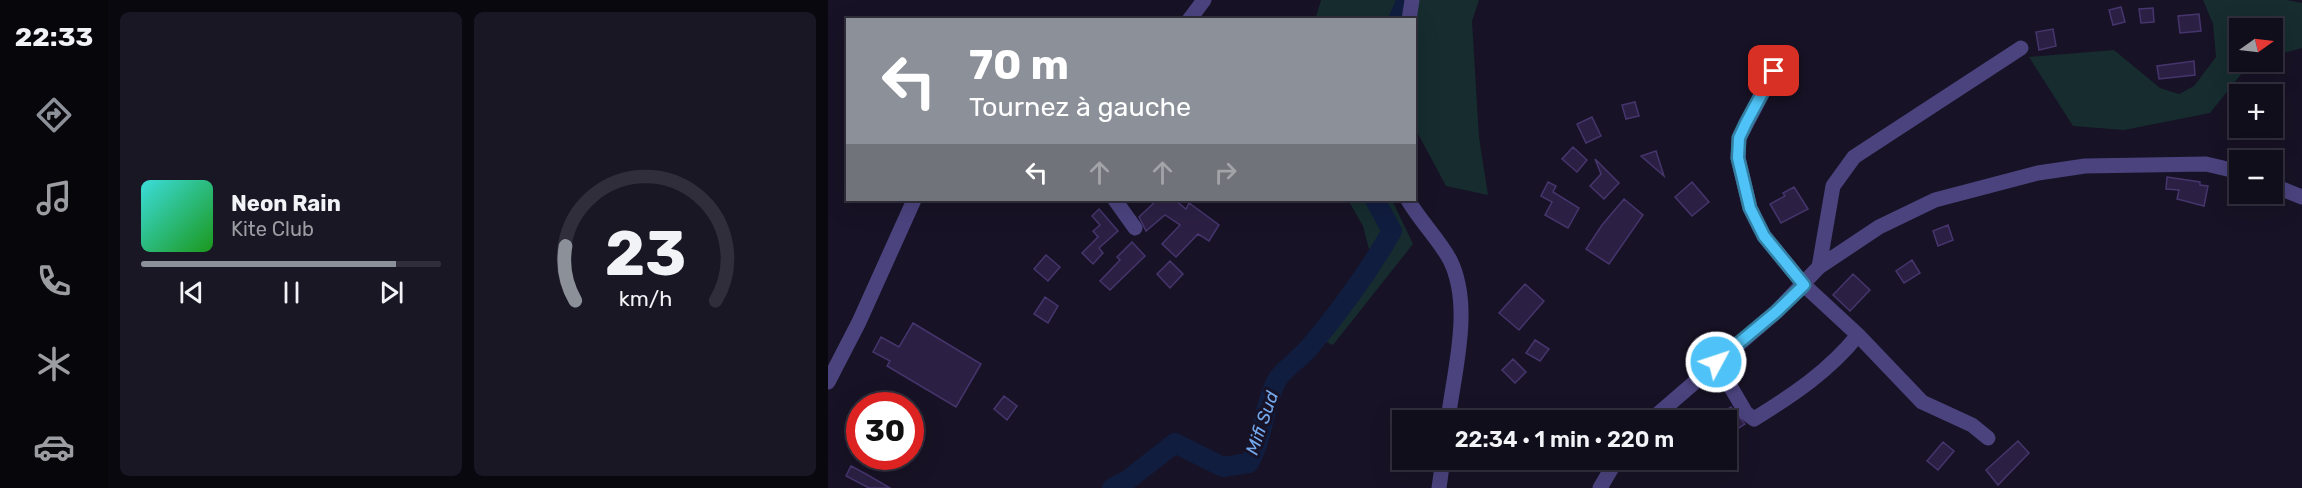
<!DOCTYPE html>
<html lang="fr">
<meta charset="utf-8">
<style>
:root{--surface:#110e1c;--page:#1a1725;--text:#f1f3f6;--muted:#9c9ca3;--line:#302e3b;--accent:#8c9099}
body{margin:0;font-family:Rubik,sans-serif;background:var(--page);color:var(--text);height:100vh;display:flex;flex-direction:column;font-size:22px;white-space:nowrap}
*{box-sizing:border-box;margin:0}
p{font-size:20px;color:var(--muted)}
.icon{flex:none;width:33px;height:33px;fill:none;stroke:currentColor;stroke-width:2;stroke-linecap:round;stroke-linejoin:round}
.map{position:relative;flex:1;overflow:hidden}
.details{display:flex;flex-direction:column;gap:12px;padding:12px;background:#09080f;width:720px}
.details>*{flex:none}
.guide{position:absolute;left:18px;top:18px;width:570px;height:183px;border-radius:0px;box-shadow:0 6px 24px #0002,0 0 0 2px var(--line);background:#8c9099;color:#fff;overflow:hidden}
.needle{width:39px;rotate:76deg}
.buttons{position:absolute;left:1401px;top:18px;display:grid;gap:12px}
.buttons a{display:grid;place-items:center;width:54px;height:54px;border-radius:0px;background:var(--surface);box-shadow:0 6px 24px #0002,0 0 0 2px var(--line);font-size:30px}
.speed{position:absolute;left:18px;top:392px;display:flex;gap:12px;font-size:30px;font-weight:700;text-align:center}
.speed>*{display:grid;place-content:center;width:78px;height:78px;border-radius:50%;background:var(--surface);box-shadow:0 6px 24px #0002,0 0 0 2px var(--line);line-height:1}
.speed .limit{border:9px solid #d22;background:#fff;color:#111}
.pin{position:absolute;display:grid;place-items:center;width:51px;height:51px;color:#fff;margin:-26px;border-radius:12px;box-shadow:0 3px 9px #0006}
.me{position:absolute;width:66px;margin:-33px;rotate:50deg;stroke-linejoin:round;filter:drop-shadow(0 0 4px #0008)}
.turn{display:flex;align-items:center;gap:21px;height:126px;padding:0 24px;font-size:27px}
.turn .icon{width:78px;height:78px;stroke-width:2.5}
.turn b{display:block;font-size:42px;line-height:51px}
.lanes{display:flex;align-items:center;height:57px;padding:0 24px;background:#0003;justify-content:center;gap:30px;direction:ltr}
.lanes .off{opacity:.35}
.details .tile{flex:1;display:flex;flex-direction:column;justify-content:center;gap:9px;min-width:0;padding:0 21px;border-radius:9px;background:var(--page)}
.details .dial{align-items:center;gap:0}
.dial svg{height:156px;overflow:visible;fill:none;stroke:var(--line);stroke-width:7;stroke-linecap:round;text-anchor:middle}
.dial text{fill:var(--text);stroke:none}
.song{display:flex;align-items:center;gap:18px}
.cover{width:72px;height:72px;border-radius:9px;background:linear-gradient(135deg,hsl(180 70% 55%),hsl(120 70% 35%))}
.played{height:6px;border-radius:3px;background:linear-gradient(90deg,var(--accent) 85%,var(--line) 85%)}
.keys{display:flex;justify-content:space-around;direction:ltr}
.details .tiles{flex:1;display:grid;gap:12px;grid-template-columns:repeat(2,1fr)}
.trip{position:absolute;left:564px;top:410px;width:345px;height:60px;border-radius:0px;background:var(--surface);box-shadow:0 6px 24px #0002,0 0 0 2px var(--line);font-weight:600;line-height:60px;text-align:center}
main{display:flex;flex:1;min-height:0}
.menu{display:flex;flex-direction:column;width:108px;justify-content:space-around;align-items:center;background:#07060b;color:var(--muted)}
.menu .icon{width:42px;height:42px}
.menu .current{color:var(--accent)}
.menu b{font-size:27px;color:var(--text)}
.map>svg:first-child{display:block}
.green{fill:#162c2e}
.lines{fill:none;stroke-linecap:round;stroke-linejoin:round}
.river{stroke:#111d3f;stroke-width:20}
.building{fill:#2b2043;stroke:#46356d;stroke-width:1.5}
.minor{stroke:#4b437e;stroke-width:15}
.route-casing{stroke:#337fa1;stroke-width:15}
.route{stroke:#4fc3f7;stroke-width:10}
.labels{text-anchor:middle;stroke-width:6;stroke-linejoin:round;paint-order:stroke}
.water-label{font-size:18px;font-style:italic;fill:#74a9ee;stroke:#171225}
</style>
<main>
<nav class="menu">
<b>22:33</b>
<svg class="icon current" aria-label="directions" viewBox="0 0 24 24"><path d="M12 3l9 9-9 9-9-9zM9 14v-3h6M13 9l2 2-2 2"/></svg>
<svg class="icon" aria-label="music" viewBox="0 0 24 24"><path d="M9 18V5l10-2v13"/><circle cx="6" cy="18" r="3"/><circle cx="16" cy="16" r="3"/></svg>
<svg class="icon" aria-label="phone" viewBox="0 0 24 24"><path d="M5 4h4l2 5-3 2q2 4 5 5l2-3 5 2v4C11 20 4 13 5 4z"/></svg>
<svg class="icon" aria-label="climate" viewBox="0 0 24 24"><path d="M12 3v18M4 7l16 10M4 17L20 7"/></svg>
<svg class="icon" aria-label="car" viewBox="0 0 24 24"><path d="M5 17H2v-5l4-1 3-4h7l3 4 3 1v5h-3M9 17h6M6 11h13"/><circle cx="7" cy="17" r="2"/><circle cx="17" cy="17" r="2"/></svg>
</nav>
<section class="details">
<div class="tiles">
<div class="tile">
<div class="song"><i class="cover"></i><div><b>Neon Rain</b><p>Kite Club</p></div></div>
<div class="played"></div>
<div class="keys"><svg class="icon" aria-label="previous" viewBox="0 0 24 24"><path d="M18 5L8 12l10 7zM5 5v14"/></svg><svg class="icon" aria-label="pause" viewBox="0 0 24 24"><path d="M8 5v14M16 5v14"/></svg><svg class="icon" aria-label="next" viewBox="0 0 24 24"><path d="M6 5l10 7-10 7zM19 5v14"/></svg></div>
</div>
<div class="tile dial"><svg viewBox="0 0 100 80">
<path d="M14 69A42 42 0 1 1 86 69"/>
<path d="M14 69A42 42 0 0 1 9 41" stroke="#8c9099"/>
<text x="50" y="56" font-size="32" font-weight="700">23</text>
<text x="50" y="72" font-size="11">km/h</text>
</svg></div>
</div>
</section>
<div class="map">
<svg width="1474" height="488" viewBox="0 0 1474 488">
<rect width="100%" height="100%" fill="#171225"/>
<path class="green" d="M493,0h158l-7,21 7,116 9,58 -42,-9 -29,-54 -2,-1 -1,-111h-99z
M1375,0h84l15,3v45l-29,8 -1,-28h-32v34h11l-41,51 -86,17 -51,-4 -44,-69 85,-7 46,38 19,6 15,-8 22,-29 -3,-33z
M520,200h44l21,44 -80,101 -23,-10 61,-78 -8,-31z"/>
<g class="lines">
<path class="river" d="M570,20l9,-20
M284,488l17,-9 46,-36 48,24 26,-4c15,-26 14,-57 28,-83 4,-8 24,-23 32,-32 31,-37 59,-75 83,-117l-17,-31"/>
</g>
<path class="building" d="M1293,7l4,15 -12,3 -4,-15z
M1325,8l1,14 -13,1 -2,-14z
M1371,14l2,17 -21,2 -2,-17z
M1225,29l3,17 -17,4 -3,-18z
M1366,61l1,14 -36,4 -2,-13z
M807,102l4,14 -13,3 -4,-14z
M764,117l9,19 -15,7 -9,-19z
M745,147l14,13 -10,12 -15,-13z
M828,151l8,25 -23,-20z
M767,159l24,24 -15,16 -14,-13 11,-12z
M1339,177l33,5v3l8,1 -4,20 -27,-7 2,-9 -13,-1z
M720,182l8,4 -3,6 26,16 -11,20 -23,-13 7,-13 -11,-6z
M864,182l17,20 -17,14 -17,-19z
M966,187l14,22 -27,14 -11,-19 15,-8 -2,-3z
M796,199l19,16 -34,49 -23,-15 16,-24z
M329,200h18l11,9 3,-6 30,22 -10,16 -11,-7 -22,23 -14,-13 18,-19 -15,-10 -19,16 -7,-14z
M271,209l19,22 -19,17 4,5 -10,11 -11,-11 16,-16 -5,-6 7,-6 -8,-9z
M1120,225l5,15 -15,6 -5,-15z
M304,242l13,14 -35,34 -10,-9 20,-21 -3,-3z
M218,255l14,12 -12,14 -14,-12z
M1084,260l8,13 -16,10 -8,-12z
M342,261l13,13 -13,14 -13,-14z
M1025,274l17,16 -20,21 -17,-16z
M697,284l19,17 -25,29 -20,-17z
M217,297l13,9 -10,17 -14,-9z
M85,323l68,41 -25,43 -69,-41 3,-5 -17,-9 8,-15 18,10z
M707,340l14,9 -9,12 -14,-8z
M685,359l13,13 -11,11 -13,-13z
M176,396l13,10 -10,14 -13,-11z
M903,407l14,17 -19,12v-16h-15z
M1190,441l11,12 -31,32 -12,-15z
M1115,442l11,9 -16,19 -11,-9z
M23,466l15,8 24,14h-21l-23,-12z"/>
<g class="lines">
<path class="minor" d="M361,20l15,-20
M581,20l3,-20
M946,71l-35,67 -1,20 12,50 14,28 40,49 54,50 64,67 50,23 16,13
M1444,185l30,12
M287,200l20,28
M580,200c12,21 31,39 42,60 23,46 4,111 -2,160
M991,267l14,-81 21,-29 167,-109
M888,362l30,51 8,6c39,-24 75,-48 104,-84
M0,382l31,-60 55,-122
M823,420l125,-108 43,-45 60,-40 56,-27 103,-27 47,-7 121,-2 34,8
M611,488l4,-29
M772,488l17,-29"/>
</g>
<g class="lines">
<g class="route-casing">
<path id="route" d="M888,362l60,-50 28,-27 -40,-49 -14,-28 -12,-50 1,-20 7,-15 28,-52"/>
</g>
<use href="#route" class="route"/>
</g>
<g class="labels">
<g class="water-label">
<text transform="translate(434 423) rotate(-71)" y="6">Mifi Sud</text>
</g>
</g>
</svg>
<div class="buttons">
<a><svg class="needle" viewBox="-14 -14 28 28"><path d="M0-13l5 13h-10z" fill="#e53935"/><path d="M0 13l5-13h-10z" fill="#9c9ca3"/></svg></a>
<a>+</a>
<a>−</a>
</div>
<div class="speed"><div class="limit">30</div></div>
<div class="pin" style="left:946px;top:71px;background:#d93025"><svg class="icon" aria-label="arrive" viewBox="0 0 24 24"><path d="M6 21V4h12l-3 4 3 4H6"/></svg></div>
<svg class="me" style="left:888px;top:362px" viewBox="-20 -20 40 40"><circle r="17" fill="#4fc3f7" stroke="#fff" stroke-width="3"/><path d="M0-11L8 9 0 5-8 9z" fill="#fff"/></svg>
<div class="trip">22:34 · 1 min · 220 m</div>
<div class="guide">
<div class="turn"><svg class="icon" aria-label="left" viewBox="0 0 24 24"><path d="M17 20v-9H6M10 6l-5 5 5 5"/></svg><div><b>70 m</b>Tournez à gauche</div></div>
<div class="lanes"><svg class="icon" aria-label="left" viewBox="0 0 24 24"><path d="M17 20v-9H6M10 6l-5 5 5 5"/></svg><svg class="icon off" aria-label="ahead" viewBox="0 0 24 24"><path d="M12 20V5M6 11l6-6 6 6"/></svg><svg class="icon off" aria-label="ahead" viewBox="0 0 24 24"><path d="M12 20V5M6 11l6-6 6 6"/></svg><svg class="icon off" aria-label="right" viewBox="0 0 24 24"><path d="M7 20v-9h11M14 6l5 5-5 5"/></svg></div>
</div>
</div>
</main>
